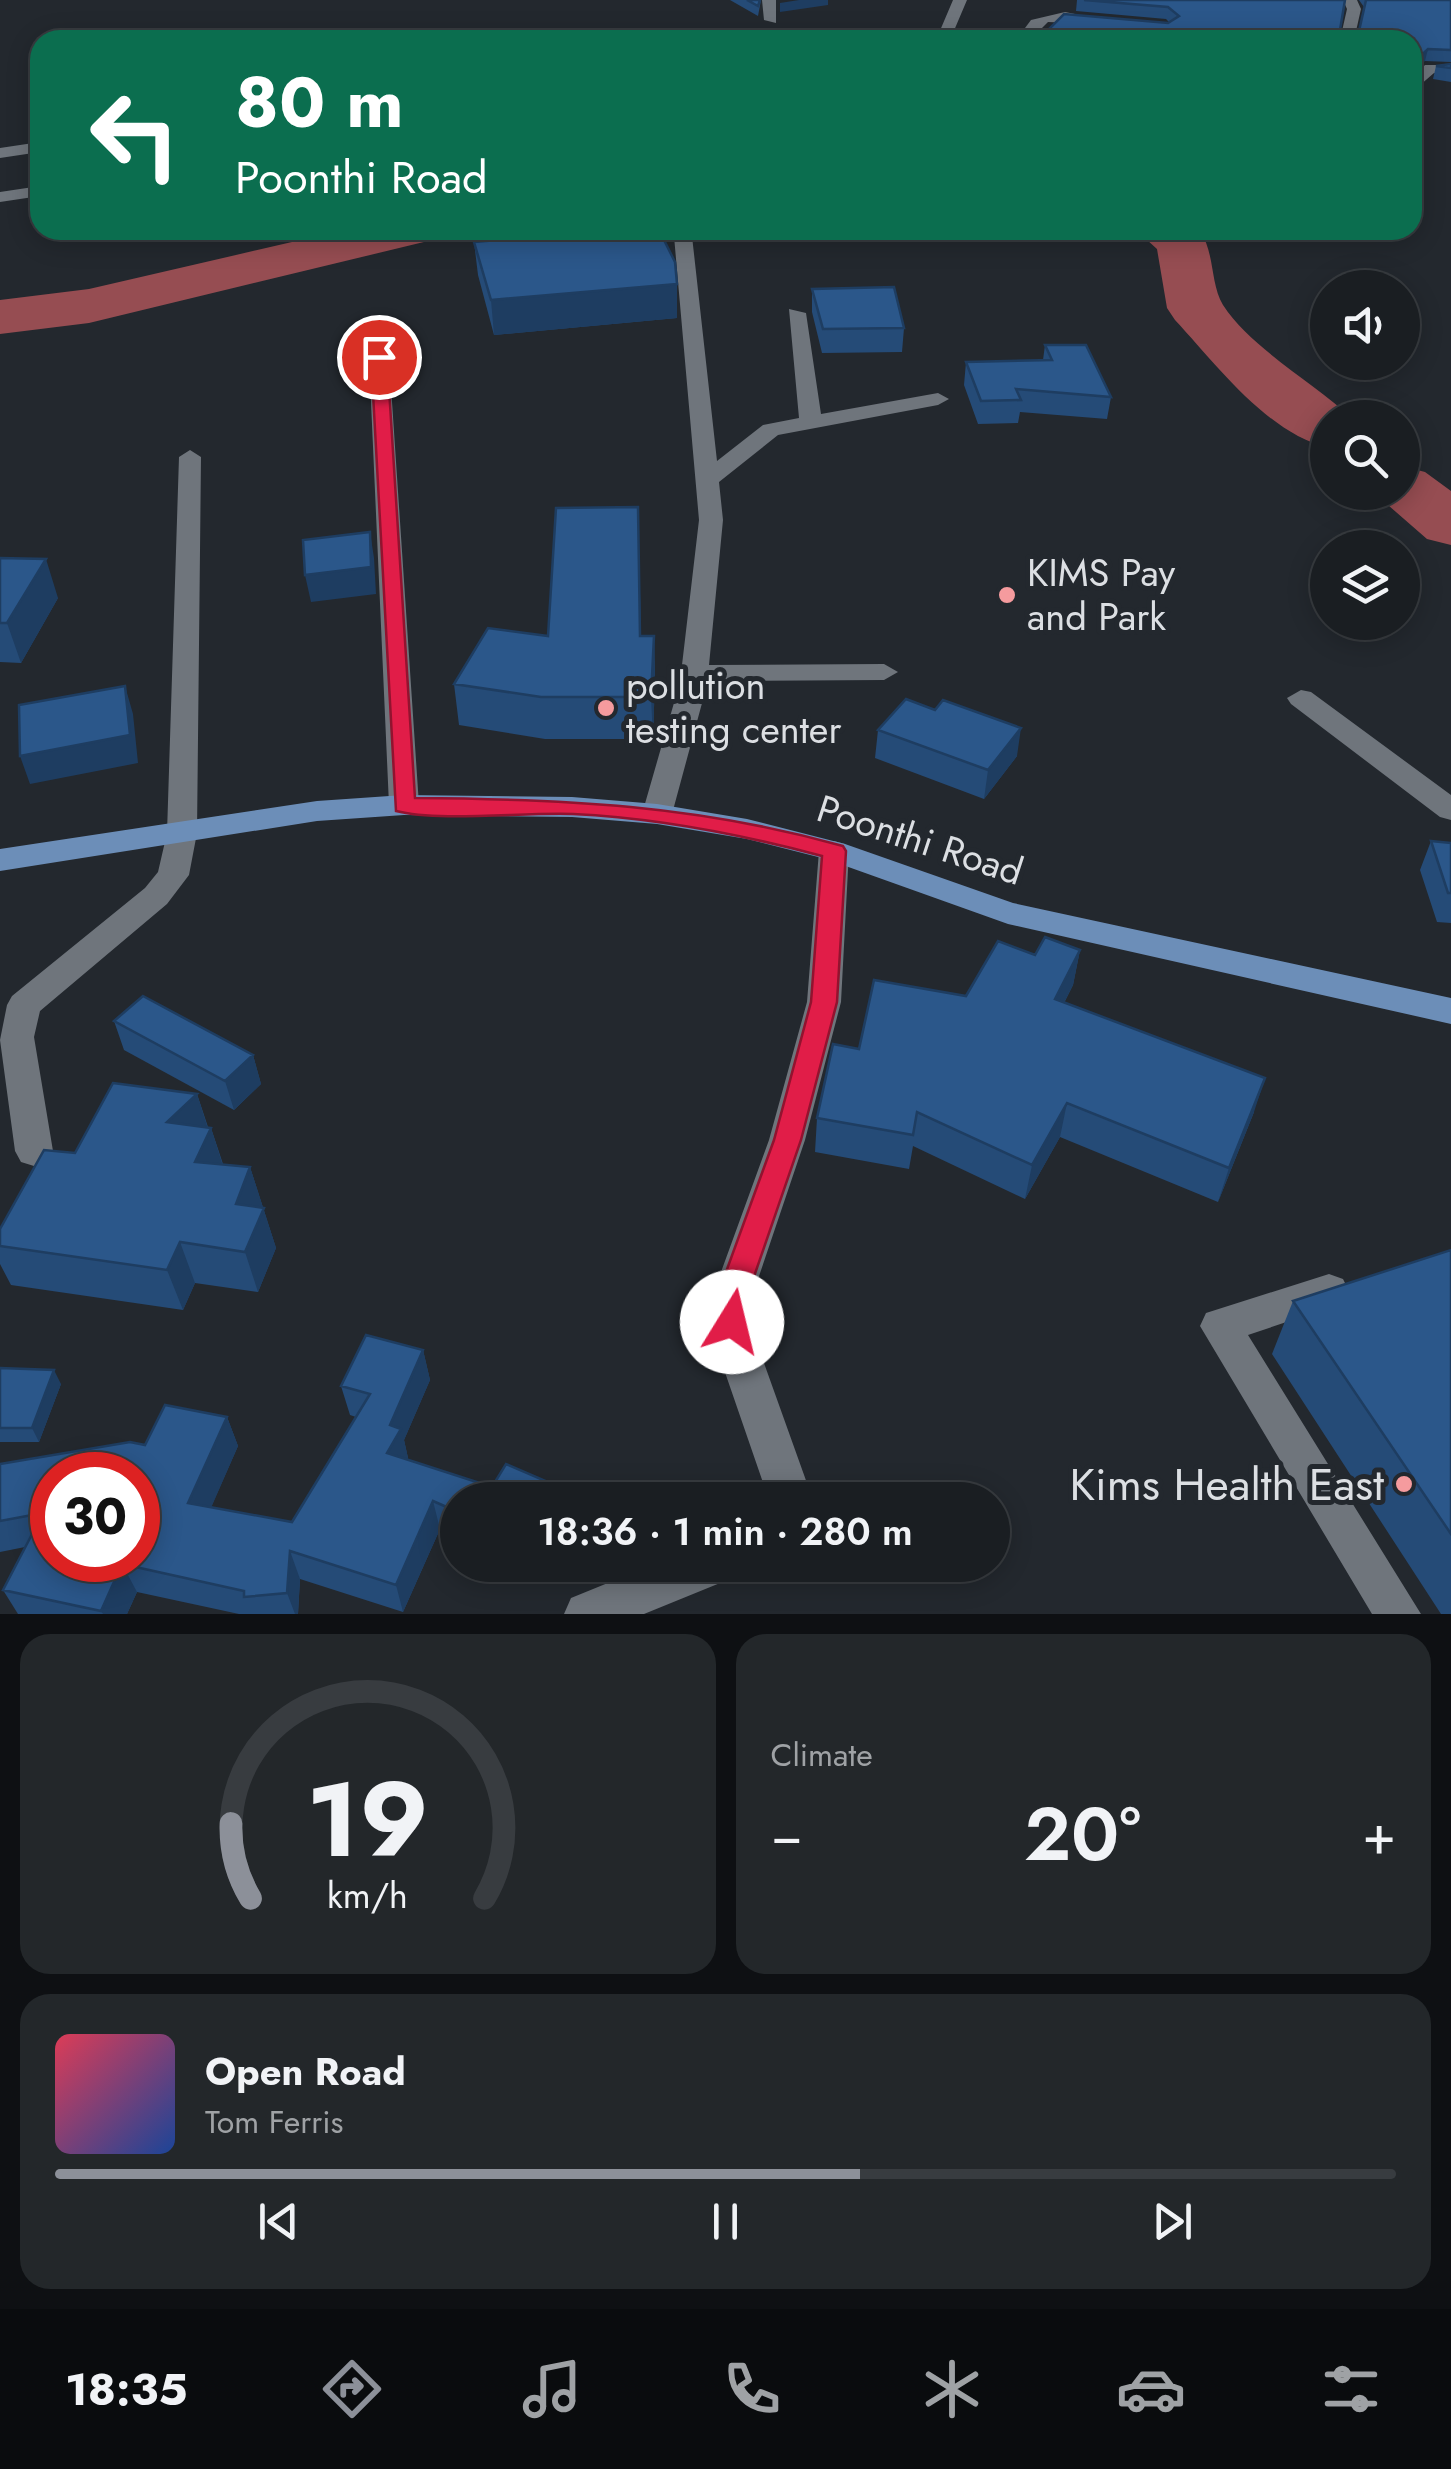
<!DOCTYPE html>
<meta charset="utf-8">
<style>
:root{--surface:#1a1e22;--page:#23272a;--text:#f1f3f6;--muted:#9fa2a5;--line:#383c40;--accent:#8c9099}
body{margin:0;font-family:Jost,sans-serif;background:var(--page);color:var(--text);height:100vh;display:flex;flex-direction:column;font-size:38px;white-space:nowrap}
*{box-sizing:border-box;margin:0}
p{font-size:32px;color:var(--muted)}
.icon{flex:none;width:55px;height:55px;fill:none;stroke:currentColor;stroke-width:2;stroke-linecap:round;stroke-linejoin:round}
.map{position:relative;height:1614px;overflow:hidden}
.side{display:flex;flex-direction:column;gap:20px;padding:20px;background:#0e1013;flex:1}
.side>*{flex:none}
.banner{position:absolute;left:30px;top:30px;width:1392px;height:210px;border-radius:30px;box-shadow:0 5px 25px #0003,0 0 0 2px var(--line);background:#0b6e4f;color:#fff;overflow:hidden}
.controls{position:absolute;left:1310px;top:270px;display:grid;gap:20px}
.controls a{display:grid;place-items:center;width:110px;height:110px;border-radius:50%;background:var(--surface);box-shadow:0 5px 25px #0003,0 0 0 2px var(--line);font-size:50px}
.speed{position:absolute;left:30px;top:1452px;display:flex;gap:20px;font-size:50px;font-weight:700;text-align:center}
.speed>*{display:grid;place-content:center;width:130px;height:130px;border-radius:50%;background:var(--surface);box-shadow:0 5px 25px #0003,0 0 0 2px var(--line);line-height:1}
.speed .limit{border:15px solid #d22;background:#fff;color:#111}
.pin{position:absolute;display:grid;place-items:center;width:85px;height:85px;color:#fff;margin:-42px;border:5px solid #fff;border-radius:50%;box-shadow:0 2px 10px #0007}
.me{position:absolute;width:110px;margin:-55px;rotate:9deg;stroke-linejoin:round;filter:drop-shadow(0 0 8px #0008)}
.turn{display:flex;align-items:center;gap:35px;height:210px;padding:0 40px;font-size:45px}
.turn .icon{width:130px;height:130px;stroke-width:2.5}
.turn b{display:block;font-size:70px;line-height:85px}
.big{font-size:75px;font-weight:600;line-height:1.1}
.side .tile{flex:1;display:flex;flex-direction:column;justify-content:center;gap:15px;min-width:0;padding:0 35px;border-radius:30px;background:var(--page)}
.side .dial{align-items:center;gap:0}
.dial svg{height:260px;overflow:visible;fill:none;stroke:var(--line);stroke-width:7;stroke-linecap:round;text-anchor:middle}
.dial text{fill:var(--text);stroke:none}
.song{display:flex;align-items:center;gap:30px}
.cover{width:120px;height:120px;border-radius:15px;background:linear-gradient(135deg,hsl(350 70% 55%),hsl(220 70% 35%))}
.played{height:10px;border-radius:5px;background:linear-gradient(90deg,var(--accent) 60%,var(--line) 60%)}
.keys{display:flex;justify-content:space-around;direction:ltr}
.heat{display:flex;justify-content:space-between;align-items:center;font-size:55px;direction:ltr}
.side .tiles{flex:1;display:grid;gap:20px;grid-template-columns:1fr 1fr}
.tile:last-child{grid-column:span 2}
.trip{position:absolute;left:440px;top:1482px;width:570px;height:100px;border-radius:50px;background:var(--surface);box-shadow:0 5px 25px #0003,0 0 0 2px var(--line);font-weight:600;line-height:100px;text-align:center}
.tabs{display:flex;height:160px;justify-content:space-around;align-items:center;background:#0a0c0e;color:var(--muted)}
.tabs .icon{width:70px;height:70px}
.tabs .selected{color:var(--accent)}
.tabs b{font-size:45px;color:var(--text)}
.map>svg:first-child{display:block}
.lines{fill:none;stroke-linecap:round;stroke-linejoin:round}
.river{fill:#964d52;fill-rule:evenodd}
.minor{fill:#6f757c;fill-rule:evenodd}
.major{fill:#6c8eb8;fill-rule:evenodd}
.wall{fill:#254b77}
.shaded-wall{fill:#1e3d61}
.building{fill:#2b578a;stroke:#1e3d61;stroke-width:2.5;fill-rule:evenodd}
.route{fill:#e11d48;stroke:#92132f;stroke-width:2.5}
.poi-dot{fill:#f59b9e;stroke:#23282e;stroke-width:4}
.labels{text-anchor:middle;stroke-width:10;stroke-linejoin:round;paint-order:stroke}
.poi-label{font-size:38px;fill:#dcdfe3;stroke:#23282e;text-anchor:start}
.street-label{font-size:38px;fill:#dcdfe3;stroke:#23282e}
.near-poi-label{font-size:45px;fill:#dcdfe3;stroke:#23282e;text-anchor:end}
</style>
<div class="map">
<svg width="1451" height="1614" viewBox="0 0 1451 1614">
<rect width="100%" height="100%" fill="#23282e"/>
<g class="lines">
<path class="river" d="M344,230h92l-8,11 -339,82 -89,11v-34l89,-11z
M1136,230l64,1c15,22 10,52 23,74 28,43 91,78 129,113h-24v30c-62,-16 -111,-83 -153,-128l-8,-12 -10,-59z
M1402,466l23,6 26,19v54l-24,-6 -54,-47h29z"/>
<path class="minor" d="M762,0h14v23l-12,-3z
M953,0h14l-17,40h-14z
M1343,0h14l4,9 -7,31h-14l7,-31z
M1065,12l40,8 -7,4 -50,-2 -18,18h-14l15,-20z
M1425,65h26v8h-17l-22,19v-14z
M40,142v10l-40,6v-10z
M40,186v10l-40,6v-10z
M683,231l9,5 25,225 46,-36 36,-7 -10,-109 17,4 15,101 117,-21 11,6 -11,6 -160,30 -59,47 4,38 -14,145 175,-1 14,8 -14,8 -176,1 -36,133 -15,10 -15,-10 38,-132 19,-162 -25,-284z
M379,351l10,6 30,448 -15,10 -15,-10 -20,-448z
M190,450l11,7 -4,376 -8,42 -22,29 -127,107 -6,26 19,114 -6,11 -13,4 -13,-4 -6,-11 -15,-111 7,-35 5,-9 133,-108 13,-16 9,-39 12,-376z
M1301,690l10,2 140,103v25l-11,-3 -149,-113 -4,-6z
M834,841l11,3 4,7 -8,151 -36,138 -52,154 7,58 53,148h-44l-51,-148 -5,-58 56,-154 38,-138 12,-151 4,-7z
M1329,1274l14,5 6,12 -6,12 -95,32 173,279h-49l-172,-288 6,-13z
M652,1565h80l-7,16 -81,33h-80l7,-16z"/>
<path class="major" d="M404,795l168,2 85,7 90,15 98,25 168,59 438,95v26l-443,-100 -182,-65 -79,-20 -90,-15 -85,-7 -168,-2 -87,6 -317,50v-22l317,-48z"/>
</g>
<path class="wall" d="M730,0h31l-3,16z
M1077,0h268l-5,30 19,1 5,-24 -5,-7h92v62l-26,-1 -13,-21h-364l2,-12 119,-6 -3,-3 -90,-8z
M1451,64v18l-18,-3 3,-13z
M474,242l203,42v34l-183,17 -16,-60z
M812,289l92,39 -2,24 -80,1 -10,-41z
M1045,345l66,52 -4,22 -87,-7 -2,11 -40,1 -14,-39 2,-23 77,-2z
M638,507l3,129h13l1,41 -2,62h-108l-86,-14 -5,-41 94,-48z
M0,558l58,40 -37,65 -21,-1z
M878,730l139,26 -33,43 -109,-41z
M1431,841l20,2v80l-14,-1 -17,-52z
M1080,950l-7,35 -9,18 190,109 -36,90 -158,-65 -35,62 -112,-53 -4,23 -94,-17 2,-34 42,-69 107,-53 69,-41z
M114,1021l139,34 8,29 -27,26 -110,-60z
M197,1094l11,33 3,1 12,36 27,3 26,81 -18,44 -63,-9 -12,27 -172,-25 -11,-21v-35l75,-76z
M1451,1250v364h-10l-169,-260 21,-53z
M423,1350l7,30 -26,60 4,18 -1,1 85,28 56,-5 2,18h-92v37l-18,-8 -37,83 -103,-33 -2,35h-59l-102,-22 -10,22h-109l-15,-24 22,-43 -25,5v-88l145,-19 82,-28 11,29 -27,61 81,15 64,-105 -6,-2 -9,-29z
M0,1368l61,16 -22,58h-39z"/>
<path class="shaded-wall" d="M799,0h29v5l-48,7v-9z
M1428,49l-3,12 -13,11 1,-9z
M677,284v34l-183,17 -3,-35z
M370,532l4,26 2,36 -65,8 -6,-27z
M46,559l12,39 -37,65 -14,-40z
M654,636l1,41 -2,62 -2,-42z
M125,686l8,28 5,49 -108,21 -10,-28z
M1021,728l-4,28 -33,43 4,-29z
M1080,950l-7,35 -25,49 7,-35z
M253,1055l8,29 -27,26 -9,-29z
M1265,1078l-11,34 -36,90 11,-34z
M197,1094l12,38 2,-4 13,41 -15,33 -42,-80z
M1067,1103l-7,34 -35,62 7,-34z
M250,1167l26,81 -18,44 -13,-40 -9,-48z
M180,1242l15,41 -12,27 -16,-40z
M423,1350l7,30 -26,60 4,18 -14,23 -7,-28 3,-28z
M54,1370l7,14 -22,58 -7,-14z
M227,1417l11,29 -37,85 -13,-28z
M548,1482l2,18h-12z
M433,1501l7,28 -37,83 -7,-27z
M290,1551l10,28 -2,35h-3l-8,-21z
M122,1564l15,28 -10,22h-24l-2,-3z"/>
<path class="building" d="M747,0h13l-2,6z
M1084,0h261l-5,30 19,1 7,-31h85v50l-23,-1 -15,14 -1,-23h-335l9,-7 -36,-5 14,-14 104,9 11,-7 -11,-9z
M1451,64v4l-15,-2z
M614,230h45l16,32 2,22 -186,16 -17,-58z
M894,287l10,41 -81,1 -11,-40z
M1045,345h41l25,52 -95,-8 5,11 -40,1 -15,-39 86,-2z
M638,507l2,129h14l-3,61h-110l-87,-13 34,-56 60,8 8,-128z
M370,532l1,35 -66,8 -2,-35z
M0,558l46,1 -39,64h-7z
M125,686l5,49 -110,21 -1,-51z
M906,699l29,11 8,-10 78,28 -33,42 -110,-40z
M1431,841l20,2v50h-3z
M1045,937l35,13 -25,49 210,79 -36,90 -162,-65 -35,62 -115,-53 -4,23 -96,-17 16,-74 26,5 15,-69 92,16 32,-55 37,14z
M143,996l110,59 -28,26 -111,-60z
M113,1083l84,11 -30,28 44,6 -16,34 55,5 -14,37 28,4 -19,44 -65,-10 -13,28 -167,-24v-17l44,-79 31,3z
M1451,1250v284l-158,-233z
M366,1335l57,15 -33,75 11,4 -14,24 105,34 14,-23 42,18 -10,18h-80v12l-25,-11 -37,84 -106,-34 -3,42 -43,4v-6l-122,-27 -21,47 -98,-21 40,-77 -43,8v-57l130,-22 15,3 20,-40 62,12 -39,86 104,19 78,-128 -29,-8zM52,1475h86v85h-86z
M0,1368l54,2 -22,58h-32z"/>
<path class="route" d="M379,352l8,5 28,441c150,1 282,7 428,48l3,5 -9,151 -36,138 -53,154 -5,38 -11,4 -10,-4 -5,-10 1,-28 56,-154 37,-138 11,-146c-82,-22 -164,-38 -249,-42 -49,-2 -134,8 -177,-3l-25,-454z"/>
<g class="poi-dot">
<circle cx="1007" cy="595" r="10"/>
<circle cx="606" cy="708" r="10"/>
<circle cx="1404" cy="1484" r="10"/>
</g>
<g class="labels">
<g class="poi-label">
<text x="1027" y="586">KIMS Pay<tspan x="1027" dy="44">and Park</tspan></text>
<text x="626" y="699">pollution<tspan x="626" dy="44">testing center</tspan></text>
</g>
<g class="street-label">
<text transform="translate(920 840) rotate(18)" y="13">Poonthi Road</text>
</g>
<g class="near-poi-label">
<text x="1384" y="1500">Kims Health East</text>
</g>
</g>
</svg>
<div class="controls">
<a><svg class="icon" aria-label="sound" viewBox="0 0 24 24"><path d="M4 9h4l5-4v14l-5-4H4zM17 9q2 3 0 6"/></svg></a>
<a><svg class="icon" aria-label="search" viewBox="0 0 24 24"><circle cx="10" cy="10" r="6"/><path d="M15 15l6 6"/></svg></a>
<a><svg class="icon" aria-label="layers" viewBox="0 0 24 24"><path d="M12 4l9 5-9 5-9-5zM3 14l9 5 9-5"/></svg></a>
</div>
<div class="speed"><div class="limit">30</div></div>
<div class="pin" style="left:379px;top:357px;background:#d93025"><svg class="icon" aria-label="arrive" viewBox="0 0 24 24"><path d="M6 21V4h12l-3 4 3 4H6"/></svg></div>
<svg class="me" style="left:732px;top:1322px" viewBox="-20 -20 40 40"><circle r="19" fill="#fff"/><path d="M0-13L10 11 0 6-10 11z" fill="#e11d48"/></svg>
<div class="trip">18:36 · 1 min · 280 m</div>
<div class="banner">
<div class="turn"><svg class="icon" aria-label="left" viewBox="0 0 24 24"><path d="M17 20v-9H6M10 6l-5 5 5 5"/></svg><div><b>80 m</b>Poonthi Road</div></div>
</div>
</div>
<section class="side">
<div class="tiles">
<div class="tile dial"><svg viewBox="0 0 100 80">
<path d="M14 69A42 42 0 1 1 86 69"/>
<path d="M14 69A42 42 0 0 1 8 46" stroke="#8c9099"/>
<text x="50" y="56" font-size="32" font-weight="700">19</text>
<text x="50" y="72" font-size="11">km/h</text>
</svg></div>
<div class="tile"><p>Climate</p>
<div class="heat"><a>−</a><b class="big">20°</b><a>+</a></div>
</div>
<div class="tile">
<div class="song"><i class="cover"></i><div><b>Open Road</b><p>Tom Ferris</p></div></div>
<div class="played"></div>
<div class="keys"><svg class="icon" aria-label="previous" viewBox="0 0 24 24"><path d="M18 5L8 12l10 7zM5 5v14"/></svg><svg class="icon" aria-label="pause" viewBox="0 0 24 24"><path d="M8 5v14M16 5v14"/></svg><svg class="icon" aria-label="next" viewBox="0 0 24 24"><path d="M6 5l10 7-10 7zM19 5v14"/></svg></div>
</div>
</div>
</section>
<nav class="tabs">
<b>18:35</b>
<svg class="icon selected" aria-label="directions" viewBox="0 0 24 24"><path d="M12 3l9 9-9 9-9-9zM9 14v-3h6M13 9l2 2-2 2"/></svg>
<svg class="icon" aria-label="music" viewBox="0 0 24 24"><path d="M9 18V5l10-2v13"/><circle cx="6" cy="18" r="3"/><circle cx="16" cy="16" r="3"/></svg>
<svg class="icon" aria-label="phone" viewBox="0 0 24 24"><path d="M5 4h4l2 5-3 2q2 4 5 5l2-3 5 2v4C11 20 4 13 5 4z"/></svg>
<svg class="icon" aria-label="climate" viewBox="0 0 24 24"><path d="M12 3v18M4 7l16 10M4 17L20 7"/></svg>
<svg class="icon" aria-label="car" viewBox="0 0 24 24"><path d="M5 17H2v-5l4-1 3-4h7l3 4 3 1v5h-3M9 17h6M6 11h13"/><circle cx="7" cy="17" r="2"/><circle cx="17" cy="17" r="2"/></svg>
<svg class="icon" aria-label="filters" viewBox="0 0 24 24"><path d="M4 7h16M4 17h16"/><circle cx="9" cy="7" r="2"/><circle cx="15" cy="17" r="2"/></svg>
</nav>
